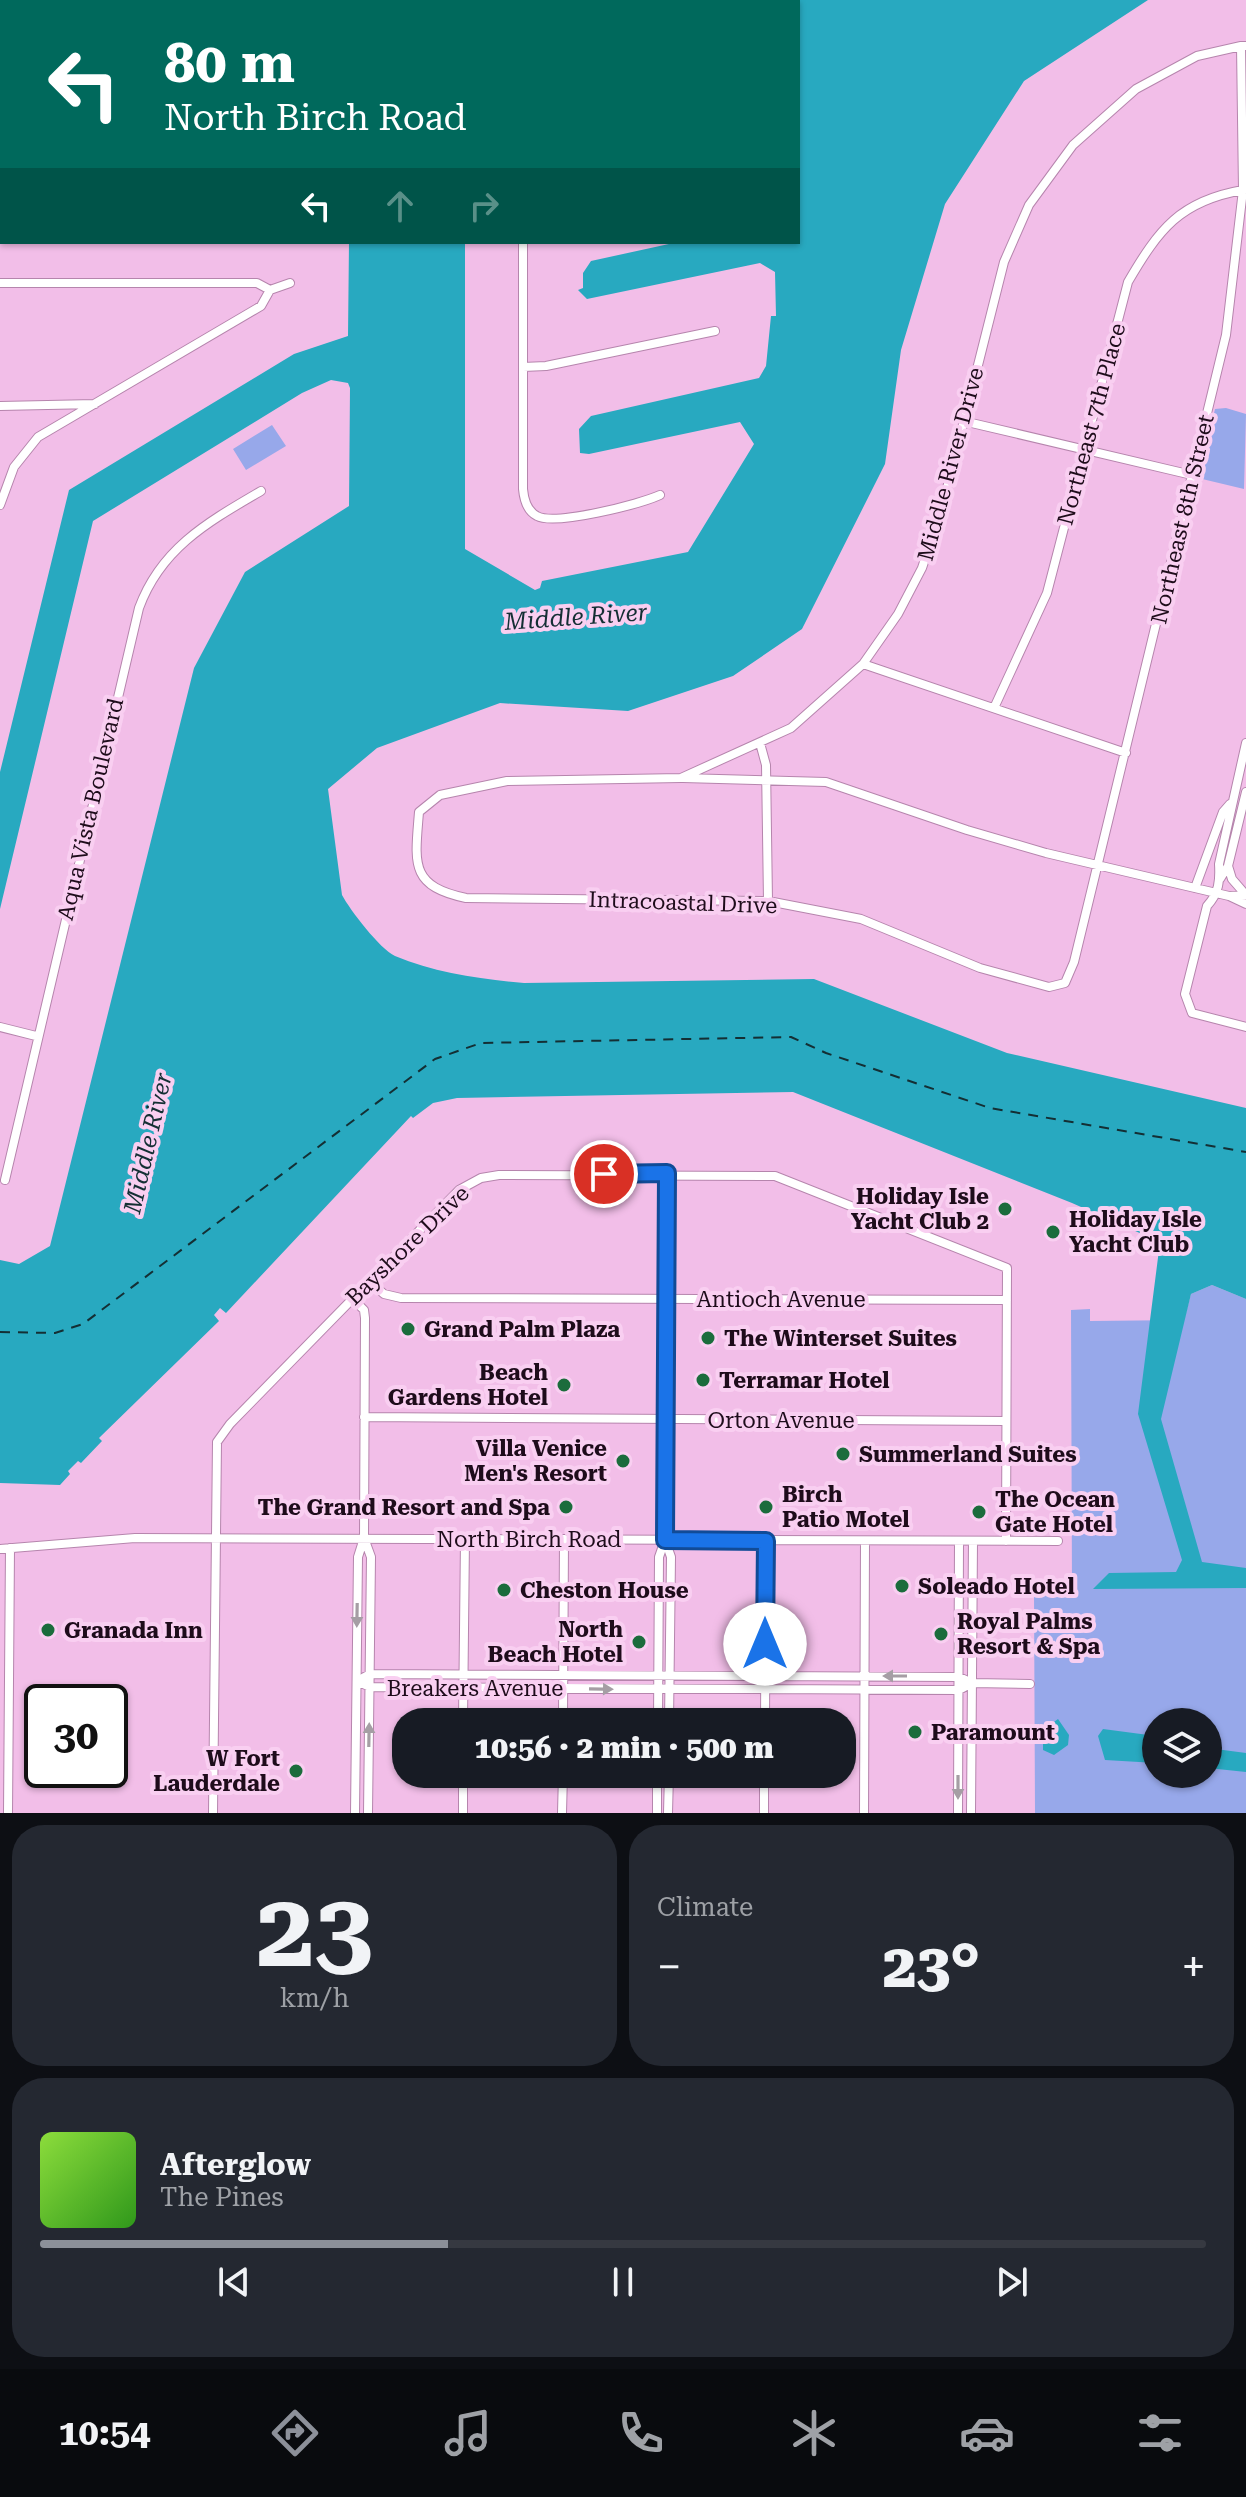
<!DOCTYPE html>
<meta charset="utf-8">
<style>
:root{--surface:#171b24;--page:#242831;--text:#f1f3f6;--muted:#9ea1a6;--line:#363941;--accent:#8c9099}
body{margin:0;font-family:"Roboto Serif",serif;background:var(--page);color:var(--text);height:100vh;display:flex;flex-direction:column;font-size:30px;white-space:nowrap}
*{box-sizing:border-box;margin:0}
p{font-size:26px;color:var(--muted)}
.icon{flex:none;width:44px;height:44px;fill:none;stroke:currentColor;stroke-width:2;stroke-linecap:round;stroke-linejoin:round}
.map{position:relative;height:1813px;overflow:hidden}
.side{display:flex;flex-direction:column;gap:12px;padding:12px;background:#0d0f14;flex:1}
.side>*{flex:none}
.banner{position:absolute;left:0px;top:0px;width:800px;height:244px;box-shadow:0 2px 6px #0004;background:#00695c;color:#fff;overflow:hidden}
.controls{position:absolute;left:1142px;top:1708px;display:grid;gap:16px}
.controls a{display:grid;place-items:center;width:80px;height:80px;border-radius:50%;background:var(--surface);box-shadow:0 2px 6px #0004;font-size:40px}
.speed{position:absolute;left:24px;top:1684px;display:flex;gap:16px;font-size:40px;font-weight:700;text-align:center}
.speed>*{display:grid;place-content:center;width:104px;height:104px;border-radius:50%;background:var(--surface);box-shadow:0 2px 6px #0004;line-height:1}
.speed .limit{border:4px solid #111;border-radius:12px;background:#fff;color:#111}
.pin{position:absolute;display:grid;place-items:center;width:68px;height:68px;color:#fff;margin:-34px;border:4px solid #fff;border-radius:50%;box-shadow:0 2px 8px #0007}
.me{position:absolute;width:88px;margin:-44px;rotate:0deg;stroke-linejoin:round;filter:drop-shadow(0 0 6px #0008)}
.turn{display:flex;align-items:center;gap:28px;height:168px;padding:0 32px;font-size:36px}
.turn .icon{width:104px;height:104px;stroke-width:2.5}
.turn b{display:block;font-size:56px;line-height:68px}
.lanes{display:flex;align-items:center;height:76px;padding:0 32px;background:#0003;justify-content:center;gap:40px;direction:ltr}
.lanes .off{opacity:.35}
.big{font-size:60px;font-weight:800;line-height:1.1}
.side .card{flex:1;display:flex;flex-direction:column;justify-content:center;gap:12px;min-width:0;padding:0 28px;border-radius:32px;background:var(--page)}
.side .dial{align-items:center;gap:0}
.dial b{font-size:104px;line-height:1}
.song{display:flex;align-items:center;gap:24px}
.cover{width:96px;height:96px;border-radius:12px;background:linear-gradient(135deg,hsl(90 70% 55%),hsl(110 70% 35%))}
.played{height:8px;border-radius:4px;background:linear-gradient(90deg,var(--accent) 35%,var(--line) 35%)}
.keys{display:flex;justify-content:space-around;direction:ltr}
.heat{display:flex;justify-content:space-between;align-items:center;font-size:44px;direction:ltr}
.side .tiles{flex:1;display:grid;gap:12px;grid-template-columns:1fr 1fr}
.card:last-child{grid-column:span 2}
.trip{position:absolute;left:392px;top:1708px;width:464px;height:80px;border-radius:32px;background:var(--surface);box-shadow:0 2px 6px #0004;font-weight:800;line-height:80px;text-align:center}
.tab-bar{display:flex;height:128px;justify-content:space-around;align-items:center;background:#090b0e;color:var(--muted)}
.tab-bar .icon{width:56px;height:56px}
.tab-bar .selected{color:var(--accent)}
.tab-bar b{font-size:36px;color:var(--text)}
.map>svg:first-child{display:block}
.green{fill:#97a8ea;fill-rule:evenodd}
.water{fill:#28a9c0}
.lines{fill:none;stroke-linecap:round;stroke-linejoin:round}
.ferry{stroke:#142f34;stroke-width:2;stroke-dasharray:10 8;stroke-linecap:butt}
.minor-casing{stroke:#b685ad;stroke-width:10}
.minor{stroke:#fff;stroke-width:8}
.oneway{fill:#a59ea4}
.route-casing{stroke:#114b97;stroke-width:20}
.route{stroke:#1a73e8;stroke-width:14}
.poi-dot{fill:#1b6c3c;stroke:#f9cff1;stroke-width:3}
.labels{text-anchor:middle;stroke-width:8;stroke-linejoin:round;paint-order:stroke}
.street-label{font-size:22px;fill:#1e0c1b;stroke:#f9cff1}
.poi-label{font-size:22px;font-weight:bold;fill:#1e0c1b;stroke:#f9cff1;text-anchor:start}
.water-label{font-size:24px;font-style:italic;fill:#142f34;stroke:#f9cff1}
</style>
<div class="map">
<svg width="1246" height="1813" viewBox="0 0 1246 1813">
<rect width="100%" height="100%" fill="#f2bee8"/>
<path class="green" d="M1226,408l20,6 -2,75 -46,-11 17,-69z
M272,425l14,21 -40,24 -13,-21z
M1212,1285l34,14v514h-211l-1,-221 38,-1 -1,-281 19,-1v12l94,-1 7,-26zM1156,1722h52v52h-52z"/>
<path class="water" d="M719,0h429l-124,81 -79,123 -44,146 -16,114 -83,165 -69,47 -105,35 -128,-8 -123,45 -49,41 14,106c8,15 38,54 53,61 40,17 86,23 129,27l290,-4 193,74 239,55v191l-34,-14 -21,9 -30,125 41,143 44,6v20l-153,1 16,-16 67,-1 6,-12 -44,-146 22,-172 -88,-39 -279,-111 -336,6 -24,5 -20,15 -2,-2 -185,197 -6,-5 -6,7 5,6 -120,117 3,3 -21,22 -3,-2 -10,10 2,3 -10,11 -60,-2v-223l19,4 31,-18 144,-578 51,-96 104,-66 1,-118 -2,-5 -17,-3 -29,13 -209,128 -93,388v-137l69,-282 225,-136 54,-18 1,-94h116v307l70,41 5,-2 2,-7 146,-29 66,-108 -14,-22 -151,32 -9,-1 -1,-24 12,-13 168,-38 7,-12 5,-50h5l-1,-44 -15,-9 -173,36 -9,-9 5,-2v-15l8,-12 87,-19h120v-240z
M1058,1719l11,16 -1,10 -14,10 -11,-5v-20z
M1103,1729l53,7v27l-51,-3 -7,-24z
M1208,1748l38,5v19l-38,-4z"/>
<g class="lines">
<path class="ferry" d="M0,1332l55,1 28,-9 352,-265 46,-16 310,-6 35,16 164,55 256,44"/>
<g class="minor-casing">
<path id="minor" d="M523,2v-2
M1241,46l2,144 -17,145 -152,627 -9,21 -16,4 -69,-19 -119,-49 -93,-18 -302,-3c-57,-12 -51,-35 -47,-86l21,-17 67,-14 174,-3 110,-50 72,-64 35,-50 24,-46 20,-60 62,-246 25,-57 44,-60 63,-56 61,-33 44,-10h5
M0,123h2
M523,242v247c1,11 4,22 14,27 18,10 103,-12 123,-21
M0,283h257l13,7
M270,290l20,-7
M523,367l23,-1 169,-35
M0,406l95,-2
M963,421l229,54
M0,505l14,-38 24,-30 223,-131 9,-16
M863,664l263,89
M994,708l53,-115 81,-311c31,-53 52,-81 115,-92
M760,743l6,22 2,136
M1246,743l-27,121c1,17 0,29 -12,42l-22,88 7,19 54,14
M683,778l143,4 141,48 79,23 183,43 17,-1
M1228,866l4,13 14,16
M1220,879l8,-13 18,-74
M1195,888l28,-76 7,-8
M1229,896l17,8
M0,1027l36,9
M667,1173l-2,367 6,17 -2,165
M5,1180l134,-572c22,-60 69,-86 122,-117
M369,1281l15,13 17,4 606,2
M352,1298l12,12 1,8 -1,220 7,19 -3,256
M364,1417l642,4
M0,1549l135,-11 923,3
M357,1681l13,-7 589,3 13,6 58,1
M357,1681l13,6 589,3 13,-7
M463,1722l2,-184
M563,1722l1,-183
M658,1722l1,-165 6,-17
M765,1722l1,-181
M8,1813l2,-265
M213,1813l4,-371 13,-18 229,-234 22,-12 18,-3 276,1 232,92 -1,273
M355,1813l3,-256 6,-19
M463,1813v-39
M562,1813l1,-39
M657,1813v-39
M668,1813l1,-39
M764,1813v-39
M864,1813l1,-272
M958,1813l1,-272
M971,1813l2,-272"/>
</g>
<use href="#minor" class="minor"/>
</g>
<defs><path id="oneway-solid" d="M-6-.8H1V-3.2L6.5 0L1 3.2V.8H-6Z" transform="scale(2)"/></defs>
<g class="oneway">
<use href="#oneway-solid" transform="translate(357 1615) rotate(91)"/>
<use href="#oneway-solid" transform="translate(895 1676) rotate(-180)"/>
<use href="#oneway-solid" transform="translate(601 1689) rotate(1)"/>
<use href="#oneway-solid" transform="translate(369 1735) rotate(-89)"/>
<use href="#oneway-solid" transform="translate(958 1787) rotate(90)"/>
</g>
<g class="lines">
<g class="route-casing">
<path id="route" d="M604,1174l63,-1 -2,367 101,1 -1,103"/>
</g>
<use href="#route" class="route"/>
</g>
<g class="poi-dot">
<circle cx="1005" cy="1209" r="8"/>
<circle cx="1053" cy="1232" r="8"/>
<circle cx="408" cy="1329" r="8"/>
<circle cx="708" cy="1338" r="8"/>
<circle cx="703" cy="1380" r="8"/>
<circle cx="564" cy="1385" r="8"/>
<circle cx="843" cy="1454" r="8"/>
<circle cx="623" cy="1461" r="8"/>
<circle cx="566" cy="1507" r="8"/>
<circle cx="766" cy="1507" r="8"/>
<circle cx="979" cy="1512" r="8"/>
<circle cx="902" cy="1586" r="8"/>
<circle cx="504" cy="1590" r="8"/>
<circle cx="48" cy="1630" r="8"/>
<circle cx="941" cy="1634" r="8"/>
<circle cx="639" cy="1642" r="8"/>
<circle cx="915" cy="1732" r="8"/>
<circle cx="296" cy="1771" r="8"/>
</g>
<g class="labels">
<g class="street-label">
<text transform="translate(1091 424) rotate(-75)" y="8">Northeast 7th Place</text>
<text transform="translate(950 464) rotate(-75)" y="8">Middle River Drive</text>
<text transform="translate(1182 519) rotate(-77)" y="8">Northeast 8th Street</text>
<text transform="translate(90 809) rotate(-77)" y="8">Aqua Vista Boulevard</text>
<text transform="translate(683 902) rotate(2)" y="8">Intracoastal Drive</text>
<text transform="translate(407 1245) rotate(-44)" y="8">Bayshore Drive</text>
<text x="781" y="1307">Antioch Avenue</text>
<text x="781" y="1428">Orton Avenue</text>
<text x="529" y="1547">North Birch Road</text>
<text x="475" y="1696">Breakers Avenue</text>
</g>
<g class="poi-label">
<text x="989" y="1204" text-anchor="end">Holiday Isle<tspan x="989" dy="25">Yacht Club 2</tspan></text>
<text x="1069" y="1227">Holiday Isle<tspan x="1069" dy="25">Yacht Club</tspan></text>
<text x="424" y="1337">Grand Palm Plaza</text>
<text x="724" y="1346">The Winterset Suites</text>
<text x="548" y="1380" text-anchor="end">Beach<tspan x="548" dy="25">Gardens Hotel</tspan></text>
<text x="719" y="1388">Terramar Hotel</text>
<text x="607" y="1456" text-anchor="end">Villa Venice<tspan x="607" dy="25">Men's Resort</tspan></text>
<text x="859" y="1462">Summerland Suites</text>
<text x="782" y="1502">Birch<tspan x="782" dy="25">Patio Motel</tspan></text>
<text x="995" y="1507">The Ocean<tspan x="995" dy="25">Gate Hotel</tspan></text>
<text x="550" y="1515" text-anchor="end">The Grand Resort and Spa</text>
<text x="918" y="1594">Soleado Hotel</text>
<text x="520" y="1598">Cheston House</text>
<text x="957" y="1629">Royal Palms<tspan x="957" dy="25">Resort &amp; Spa</tspan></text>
<text x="623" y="1637" text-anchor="end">North<tspan x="623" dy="25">Beach Hotel</tspan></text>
<text x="64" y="1638">Granada Inn</text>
<text x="931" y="1740">Paramount</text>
<text x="280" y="1766" text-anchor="end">W Fort<tspan x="280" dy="25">Lauderdale</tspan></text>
</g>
<g class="water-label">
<text transform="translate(576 617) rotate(-4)" y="8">Middle River</text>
<text transform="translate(148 1143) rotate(-77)" y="8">Middle River</text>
</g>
</g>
</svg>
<div class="controls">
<a><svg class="icon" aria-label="layers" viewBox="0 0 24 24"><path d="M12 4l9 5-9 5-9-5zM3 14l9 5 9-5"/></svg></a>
</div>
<div class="speed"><div class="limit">30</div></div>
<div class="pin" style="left:604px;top:1174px;background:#d93025"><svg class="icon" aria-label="arrive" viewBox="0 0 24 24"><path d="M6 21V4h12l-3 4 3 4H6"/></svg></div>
<svg class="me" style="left:765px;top:1644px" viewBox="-20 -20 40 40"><circle r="19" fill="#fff"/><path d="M0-13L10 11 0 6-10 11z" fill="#1a73e8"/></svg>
<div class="trip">10:56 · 2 min · 500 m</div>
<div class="banner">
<div class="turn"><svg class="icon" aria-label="left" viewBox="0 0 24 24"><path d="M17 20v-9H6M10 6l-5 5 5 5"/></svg><div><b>80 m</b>North Birch Road</div></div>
<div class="lanes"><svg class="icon" aria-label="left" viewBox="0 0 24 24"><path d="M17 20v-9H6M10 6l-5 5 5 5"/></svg><svg class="icon off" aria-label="ahead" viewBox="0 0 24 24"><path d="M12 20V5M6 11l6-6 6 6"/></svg><svg class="icon off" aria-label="right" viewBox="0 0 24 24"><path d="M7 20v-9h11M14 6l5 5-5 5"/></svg></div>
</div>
</div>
<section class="side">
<div class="tiles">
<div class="card dial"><b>23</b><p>km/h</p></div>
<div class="card"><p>Climate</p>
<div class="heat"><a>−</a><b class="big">23°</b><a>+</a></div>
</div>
<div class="card">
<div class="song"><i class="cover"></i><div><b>Afterglow</b><p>The Pines</p></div></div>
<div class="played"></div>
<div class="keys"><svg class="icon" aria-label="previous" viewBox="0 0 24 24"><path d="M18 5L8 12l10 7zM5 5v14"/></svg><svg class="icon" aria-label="pause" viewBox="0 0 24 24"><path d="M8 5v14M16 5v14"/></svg><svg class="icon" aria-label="next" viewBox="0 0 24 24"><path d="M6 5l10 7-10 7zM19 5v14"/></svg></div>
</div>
</div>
</section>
<nav class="tab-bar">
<b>10:54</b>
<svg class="icon selected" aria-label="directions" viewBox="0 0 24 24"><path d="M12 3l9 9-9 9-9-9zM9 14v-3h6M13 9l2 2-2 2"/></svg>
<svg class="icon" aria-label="music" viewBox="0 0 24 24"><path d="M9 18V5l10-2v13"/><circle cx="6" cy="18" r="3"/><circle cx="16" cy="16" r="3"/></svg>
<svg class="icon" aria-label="phone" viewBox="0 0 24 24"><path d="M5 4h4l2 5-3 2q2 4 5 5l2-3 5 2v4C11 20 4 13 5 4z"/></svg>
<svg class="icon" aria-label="climate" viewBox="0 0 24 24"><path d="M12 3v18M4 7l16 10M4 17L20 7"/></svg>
<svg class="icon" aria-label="car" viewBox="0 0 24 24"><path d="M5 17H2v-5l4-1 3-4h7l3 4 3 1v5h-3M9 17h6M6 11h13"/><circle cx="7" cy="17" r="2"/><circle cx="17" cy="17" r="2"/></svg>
<svg class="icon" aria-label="filters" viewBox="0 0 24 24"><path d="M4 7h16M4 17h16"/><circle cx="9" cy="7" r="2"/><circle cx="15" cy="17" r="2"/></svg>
</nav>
